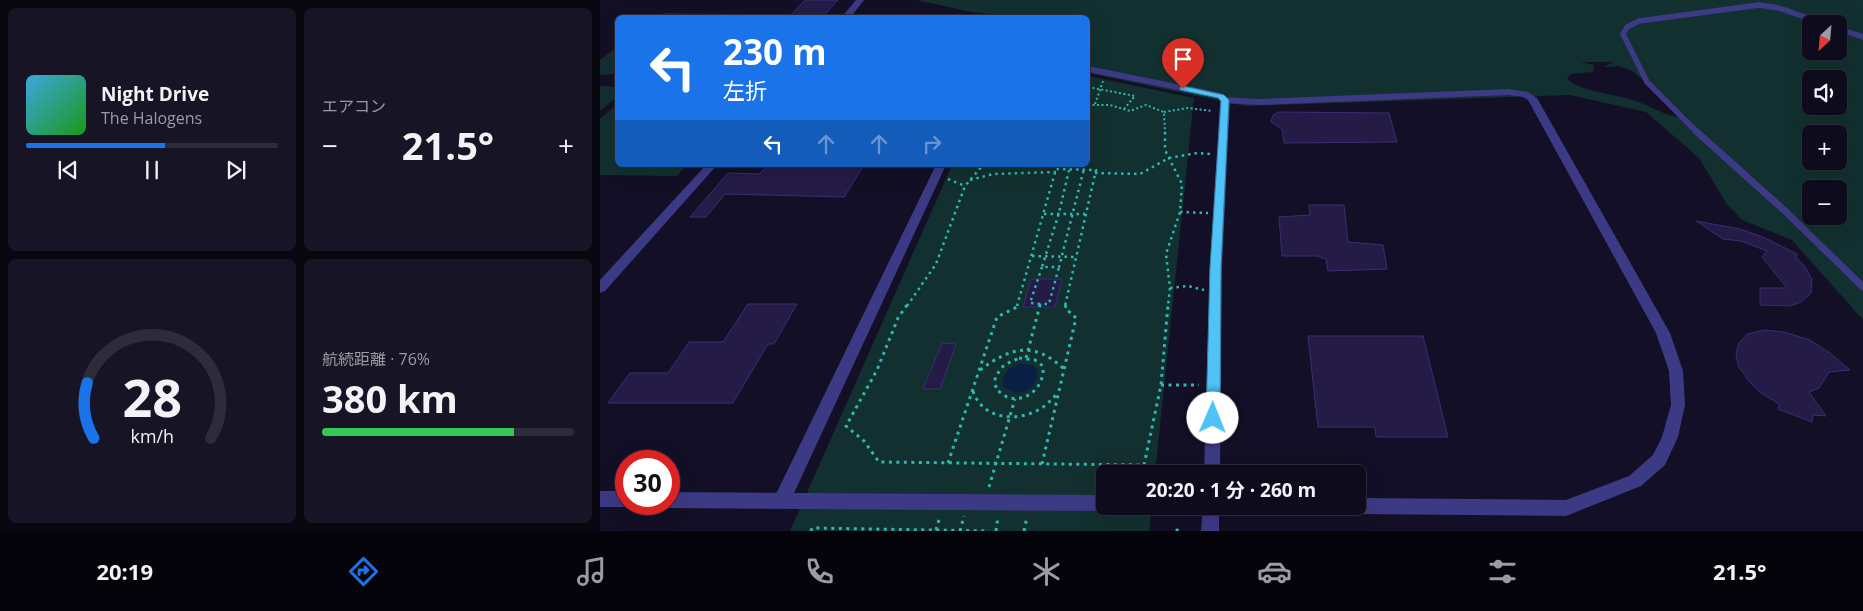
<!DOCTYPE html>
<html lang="ja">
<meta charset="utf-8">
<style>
:root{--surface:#0e0b1c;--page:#171425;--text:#f1f3f6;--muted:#9b9ba3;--line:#2e2b3b;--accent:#1a73e8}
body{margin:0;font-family:"Open Sans","Noto Sans JP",sans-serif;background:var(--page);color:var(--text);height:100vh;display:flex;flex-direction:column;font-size:19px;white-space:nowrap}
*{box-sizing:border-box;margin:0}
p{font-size:16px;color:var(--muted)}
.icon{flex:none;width:28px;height:28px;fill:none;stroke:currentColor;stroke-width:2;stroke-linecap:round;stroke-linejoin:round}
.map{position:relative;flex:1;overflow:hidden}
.drawer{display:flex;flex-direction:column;gap:8px;padding:8px;background:#08060f;width:600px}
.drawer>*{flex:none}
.hud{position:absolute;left:15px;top:15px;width:475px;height:152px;border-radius:8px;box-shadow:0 5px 20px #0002,0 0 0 1px var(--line);background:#1a73e8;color:#fff;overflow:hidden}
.needle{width:32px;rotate:206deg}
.buttons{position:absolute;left:1202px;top:15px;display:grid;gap:10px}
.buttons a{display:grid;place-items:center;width:45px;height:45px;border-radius:8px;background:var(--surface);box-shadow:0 5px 20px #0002,0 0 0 1px var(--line);font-size:25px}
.speed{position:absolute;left:15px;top:450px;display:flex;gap:10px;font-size:25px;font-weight:700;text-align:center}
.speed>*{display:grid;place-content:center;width:65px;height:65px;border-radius:50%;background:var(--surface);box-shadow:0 5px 20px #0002,0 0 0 1px var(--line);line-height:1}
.speed .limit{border:8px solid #d22;background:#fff;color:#111}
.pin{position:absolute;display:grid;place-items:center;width:42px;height:42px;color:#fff;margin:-51px -21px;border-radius:50% 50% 50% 0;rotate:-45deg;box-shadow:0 0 5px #0007}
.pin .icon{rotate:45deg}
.me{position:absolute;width:55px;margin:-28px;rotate:1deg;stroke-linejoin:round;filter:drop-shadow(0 0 4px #0008)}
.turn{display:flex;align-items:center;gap:18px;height:105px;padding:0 25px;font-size:22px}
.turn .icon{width:65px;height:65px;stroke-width:2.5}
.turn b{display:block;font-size:35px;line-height:42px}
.lanes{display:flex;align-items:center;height:48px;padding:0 25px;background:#0003;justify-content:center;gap:25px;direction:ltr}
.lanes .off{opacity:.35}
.big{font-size:38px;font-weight:700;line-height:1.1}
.drawer .widget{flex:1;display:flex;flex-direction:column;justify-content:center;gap:8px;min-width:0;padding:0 18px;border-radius:8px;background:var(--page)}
.drawer .dial{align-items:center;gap:0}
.dial svg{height:130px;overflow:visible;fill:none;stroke:var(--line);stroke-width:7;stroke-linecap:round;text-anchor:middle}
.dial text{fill:var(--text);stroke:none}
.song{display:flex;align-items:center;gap:15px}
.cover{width:60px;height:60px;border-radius:8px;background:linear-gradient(135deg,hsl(200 70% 55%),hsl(120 70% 35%))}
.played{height:5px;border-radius:2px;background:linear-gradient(90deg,var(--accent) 55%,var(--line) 55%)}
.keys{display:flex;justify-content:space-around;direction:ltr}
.heat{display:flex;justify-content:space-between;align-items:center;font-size:28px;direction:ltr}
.charge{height:8px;border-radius:4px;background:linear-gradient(90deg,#34c759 76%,var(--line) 0)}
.drawer .tiles{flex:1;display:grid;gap:8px;grid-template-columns:repeat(2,1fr)}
.trip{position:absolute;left:496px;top:465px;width:270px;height:50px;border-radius:8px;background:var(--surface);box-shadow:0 5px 20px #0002,0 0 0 1px var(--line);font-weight:700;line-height:50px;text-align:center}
.tabs{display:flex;height:80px;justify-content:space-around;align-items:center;background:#06040b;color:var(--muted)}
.tabs .icon{width:35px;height:35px}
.tabs .current{color:var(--accent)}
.tabs b{font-size:22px;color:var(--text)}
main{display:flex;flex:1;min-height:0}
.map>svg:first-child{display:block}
.green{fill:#12302f;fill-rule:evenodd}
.water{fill:#0a1f44}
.building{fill:#241b47;stroke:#3b2d73}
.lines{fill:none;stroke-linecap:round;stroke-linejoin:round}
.path-far2{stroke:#2fb8b0;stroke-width:2;stroke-dasharray:2 2.5;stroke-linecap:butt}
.path-far1{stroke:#2fb8b0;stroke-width:2.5;stroke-dasharray:2.5 4;stroke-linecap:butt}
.path{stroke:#2fb8b0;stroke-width:3;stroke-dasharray:3 4.5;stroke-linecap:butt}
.service-far1{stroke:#3d3a85;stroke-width:5.5}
.service{stroke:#3d3a85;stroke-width:7}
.minor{fill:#3d3a85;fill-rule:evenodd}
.tertiary{fill:#3d3a85;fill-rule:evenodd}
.route{fill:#4fc3f7;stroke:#337fa1}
</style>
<main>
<section class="drawer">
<div class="tiles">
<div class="widget">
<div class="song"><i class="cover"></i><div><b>Night Drive</b><p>The Halogens</p></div></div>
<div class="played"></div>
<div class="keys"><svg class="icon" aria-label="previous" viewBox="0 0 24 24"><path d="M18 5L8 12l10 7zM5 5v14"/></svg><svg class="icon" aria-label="pause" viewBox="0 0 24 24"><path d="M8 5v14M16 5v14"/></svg><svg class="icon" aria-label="next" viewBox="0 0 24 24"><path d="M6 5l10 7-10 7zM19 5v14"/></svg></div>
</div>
<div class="widget"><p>エアコン</p>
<div class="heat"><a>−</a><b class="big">21.5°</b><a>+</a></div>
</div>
<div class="widget dial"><svg viewBox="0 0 100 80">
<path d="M14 69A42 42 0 1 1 86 69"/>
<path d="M14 69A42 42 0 0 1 10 35" stroke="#1a73e8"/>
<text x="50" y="56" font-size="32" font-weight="700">28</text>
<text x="50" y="72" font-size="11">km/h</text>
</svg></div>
<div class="widget"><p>航続距離 · 76%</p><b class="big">380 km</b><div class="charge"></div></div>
</div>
</section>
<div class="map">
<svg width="1263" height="531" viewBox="0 0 1263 531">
<rect width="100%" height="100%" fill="#130f26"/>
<path class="green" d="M317,0h946v320l-71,-80 -50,-20 -16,-17 -27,-45 -53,-46 -76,-17 -325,11 -157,-33v-55l-76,-1 -46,-6zM1211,24h28v27h-28zM980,62h33l-9,5 15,-1 13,5 56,47c-23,0 -35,-12 -55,-18 -22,-7 -48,-7 -66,-21l4,-5 22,-2 1,-7zM1211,79h28v27h-28zM1211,134h28v27h-28zM1211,189h28v27h-28z
M63,13l87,1 -4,4 -89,-1z
M17,47v27l-17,1v-15z
M488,76l106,22 -39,376h-50v32h47l-3,25h-359l162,-366h136z
M0,86l17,1 1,9 -18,15z
M17,104l1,61h69l-10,11 -77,-1v-56z"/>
<path class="water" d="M419,364c40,-3 7,46 -15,22l-2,-8 7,-9z"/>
<path class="building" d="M205,0h33l-16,18h-34z
M679,112l110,1 8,29 -113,1 -2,-14 -11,-7 2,-7z
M167,165h97l-20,32 -119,-3 -19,23h-16l38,-44 32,1z
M709,205h35l4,37 35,3 4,24 -59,2 -2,-12 -9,-3h-35l-3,-39 31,-2z
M1096,221l44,8 23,8 34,17 -1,4 7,6 9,15 -1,14 -10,9 -11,4 -30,-1v-17h27l-25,-31 5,-6 -26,-10 -18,-2z
M431,279h31l-7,28h-32z
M148,304h49l-23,40h-6l-35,59h-125l22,-30h38l21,-31h34z
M1165,330l19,2 26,8 20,13 20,17 -21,2 -10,16 -10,4 17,24 -13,-1 -1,7 -34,-13 1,-5 -18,-11 -12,-12 -11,-15 -2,-12 3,-11 8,-9z
M708,336h115l25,101h-72l-1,-10h-57z
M342,343l14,1 -16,45h-17z"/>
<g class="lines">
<path class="path-far2" d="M488,87l47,9 -11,13
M495,104l8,-23
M488,105h22l20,6 16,-6 18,7 1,21
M564,112l24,-4 24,3"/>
<path class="path-far1" d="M565,132v18l17,34 -2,28 -14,42 4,34 -2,18
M469,170l-10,43 -17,54h17l25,-98
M495,173l45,1 29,-16 28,-5 13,1
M348,179l17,7
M370,180l23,-6 63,-2
M580,212l28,1
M444,214h42
M432,256l44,1
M570,288l18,-2 16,4
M440,304l-10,-1 12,-36
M307,306l29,-42 29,-78 18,-21
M417,306l39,-137 40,1 -31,136
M440,306v-2h9l10,-37"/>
<path class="path" d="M307,305l-9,13 -21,52 -31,56 18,15 15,21 265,3 17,-80 7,-80
M419,358l16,2 8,6c2,19 -14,36 -33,32 -5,-1 -10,-6 -14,-9l-1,-12 9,-12z
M426,358l14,-53
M380,370c31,-23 54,-29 84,-1
M561,385h38
M373,391c9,28 43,32 67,18 7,-4 12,-10 18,-16
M348,463l49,-146 20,-10 1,-2
M442,464l34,-146 -11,-10 1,-3
M389,487l26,-88
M336,530l4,-14
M211,531l1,-3 177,3
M360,531l4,-15
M396,531l2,-14
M424,531l3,-14
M576,531l5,-4"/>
<path class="service-far1" d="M1239,29l24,8
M1098,133l-51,-51 -24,-48 4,-7 12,-6 120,-16 20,3 46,16"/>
<path class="service" d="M1097,132l88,79 78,76"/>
<path class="minor" d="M256,0h8l-14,18h-9z
M488,66l133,27 9,7 -8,167 -2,207h-16l6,-207 10,-166 -2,-3 -130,-26z
M106,165h11l-112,126 -5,2v-13z
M336,165h10l-158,341 -6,2 -6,-2 -2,-6 2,-6z"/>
<path class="tertiary" d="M909,89l19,3 9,6 133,235 13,38 2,34 -7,32 -13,28 -24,21 -75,30 -208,-2 -6,-2 -2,-6h8v-8l208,2 63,-24 24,-21 9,-18 9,-32 -2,-34 -13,-38 -128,-233 -5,-3 -14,-2 -252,10 -32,-2 -5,-3 5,-3 32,2z
M0,491h26v13h6l-6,3h-26z
M69,492l436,3v11h7l-7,5 -436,-3 -7,-4h7z
M603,506h16v25h-18z"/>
</g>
<path class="route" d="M583,86l41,9 5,5 -8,167 -1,151 -2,4 -5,1 -5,-1 -2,-4 4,-151 11,-166 -3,-3 -38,-8v-3z"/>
</svg>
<div class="buttons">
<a><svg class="needle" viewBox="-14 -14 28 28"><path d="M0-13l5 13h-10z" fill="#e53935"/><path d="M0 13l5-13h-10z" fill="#9b9ba3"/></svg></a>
<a><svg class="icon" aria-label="sound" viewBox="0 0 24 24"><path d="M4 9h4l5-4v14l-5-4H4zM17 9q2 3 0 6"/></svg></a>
<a>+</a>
<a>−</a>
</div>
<div class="speed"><div class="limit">30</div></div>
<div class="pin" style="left:583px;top:89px;background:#d93025"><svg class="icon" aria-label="arrive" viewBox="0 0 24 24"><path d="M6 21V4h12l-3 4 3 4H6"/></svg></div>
<svg class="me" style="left:613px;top:418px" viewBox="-20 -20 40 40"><circle r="19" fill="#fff"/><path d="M0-13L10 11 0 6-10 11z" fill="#4fc3f7"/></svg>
<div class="trip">20:20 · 1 分 · 260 m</div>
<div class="hud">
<div class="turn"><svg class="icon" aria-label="left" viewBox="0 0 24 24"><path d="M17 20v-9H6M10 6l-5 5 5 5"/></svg><div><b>230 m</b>左折</div></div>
<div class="lanes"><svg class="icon" aria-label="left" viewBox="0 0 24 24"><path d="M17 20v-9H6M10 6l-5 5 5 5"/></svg><svg class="icon off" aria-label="ahead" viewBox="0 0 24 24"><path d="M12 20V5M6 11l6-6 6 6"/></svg><svg class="icon off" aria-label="ahead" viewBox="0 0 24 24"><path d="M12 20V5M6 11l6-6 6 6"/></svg><svg class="icon off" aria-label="right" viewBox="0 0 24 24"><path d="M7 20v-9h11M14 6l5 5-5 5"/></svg></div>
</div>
</div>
</main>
<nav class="tabs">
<b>20:19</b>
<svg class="icon current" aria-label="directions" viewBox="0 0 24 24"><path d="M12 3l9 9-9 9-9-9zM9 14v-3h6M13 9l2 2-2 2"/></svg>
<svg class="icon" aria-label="music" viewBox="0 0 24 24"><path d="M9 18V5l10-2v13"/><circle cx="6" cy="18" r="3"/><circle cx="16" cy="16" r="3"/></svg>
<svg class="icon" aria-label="phone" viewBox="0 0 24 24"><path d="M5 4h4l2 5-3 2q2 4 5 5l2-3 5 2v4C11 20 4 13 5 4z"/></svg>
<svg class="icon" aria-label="climate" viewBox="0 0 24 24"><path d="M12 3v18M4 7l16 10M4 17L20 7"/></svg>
<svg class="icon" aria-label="car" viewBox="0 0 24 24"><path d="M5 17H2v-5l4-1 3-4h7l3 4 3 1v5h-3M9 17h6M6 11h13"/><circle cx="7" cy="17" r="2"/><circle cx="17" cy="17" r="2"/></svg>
<svg class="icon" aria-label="filters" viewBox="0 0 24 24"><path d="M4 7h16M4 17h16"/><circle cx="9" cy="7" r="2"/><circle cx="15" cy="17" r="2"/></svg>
<b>21.5°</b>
</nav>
